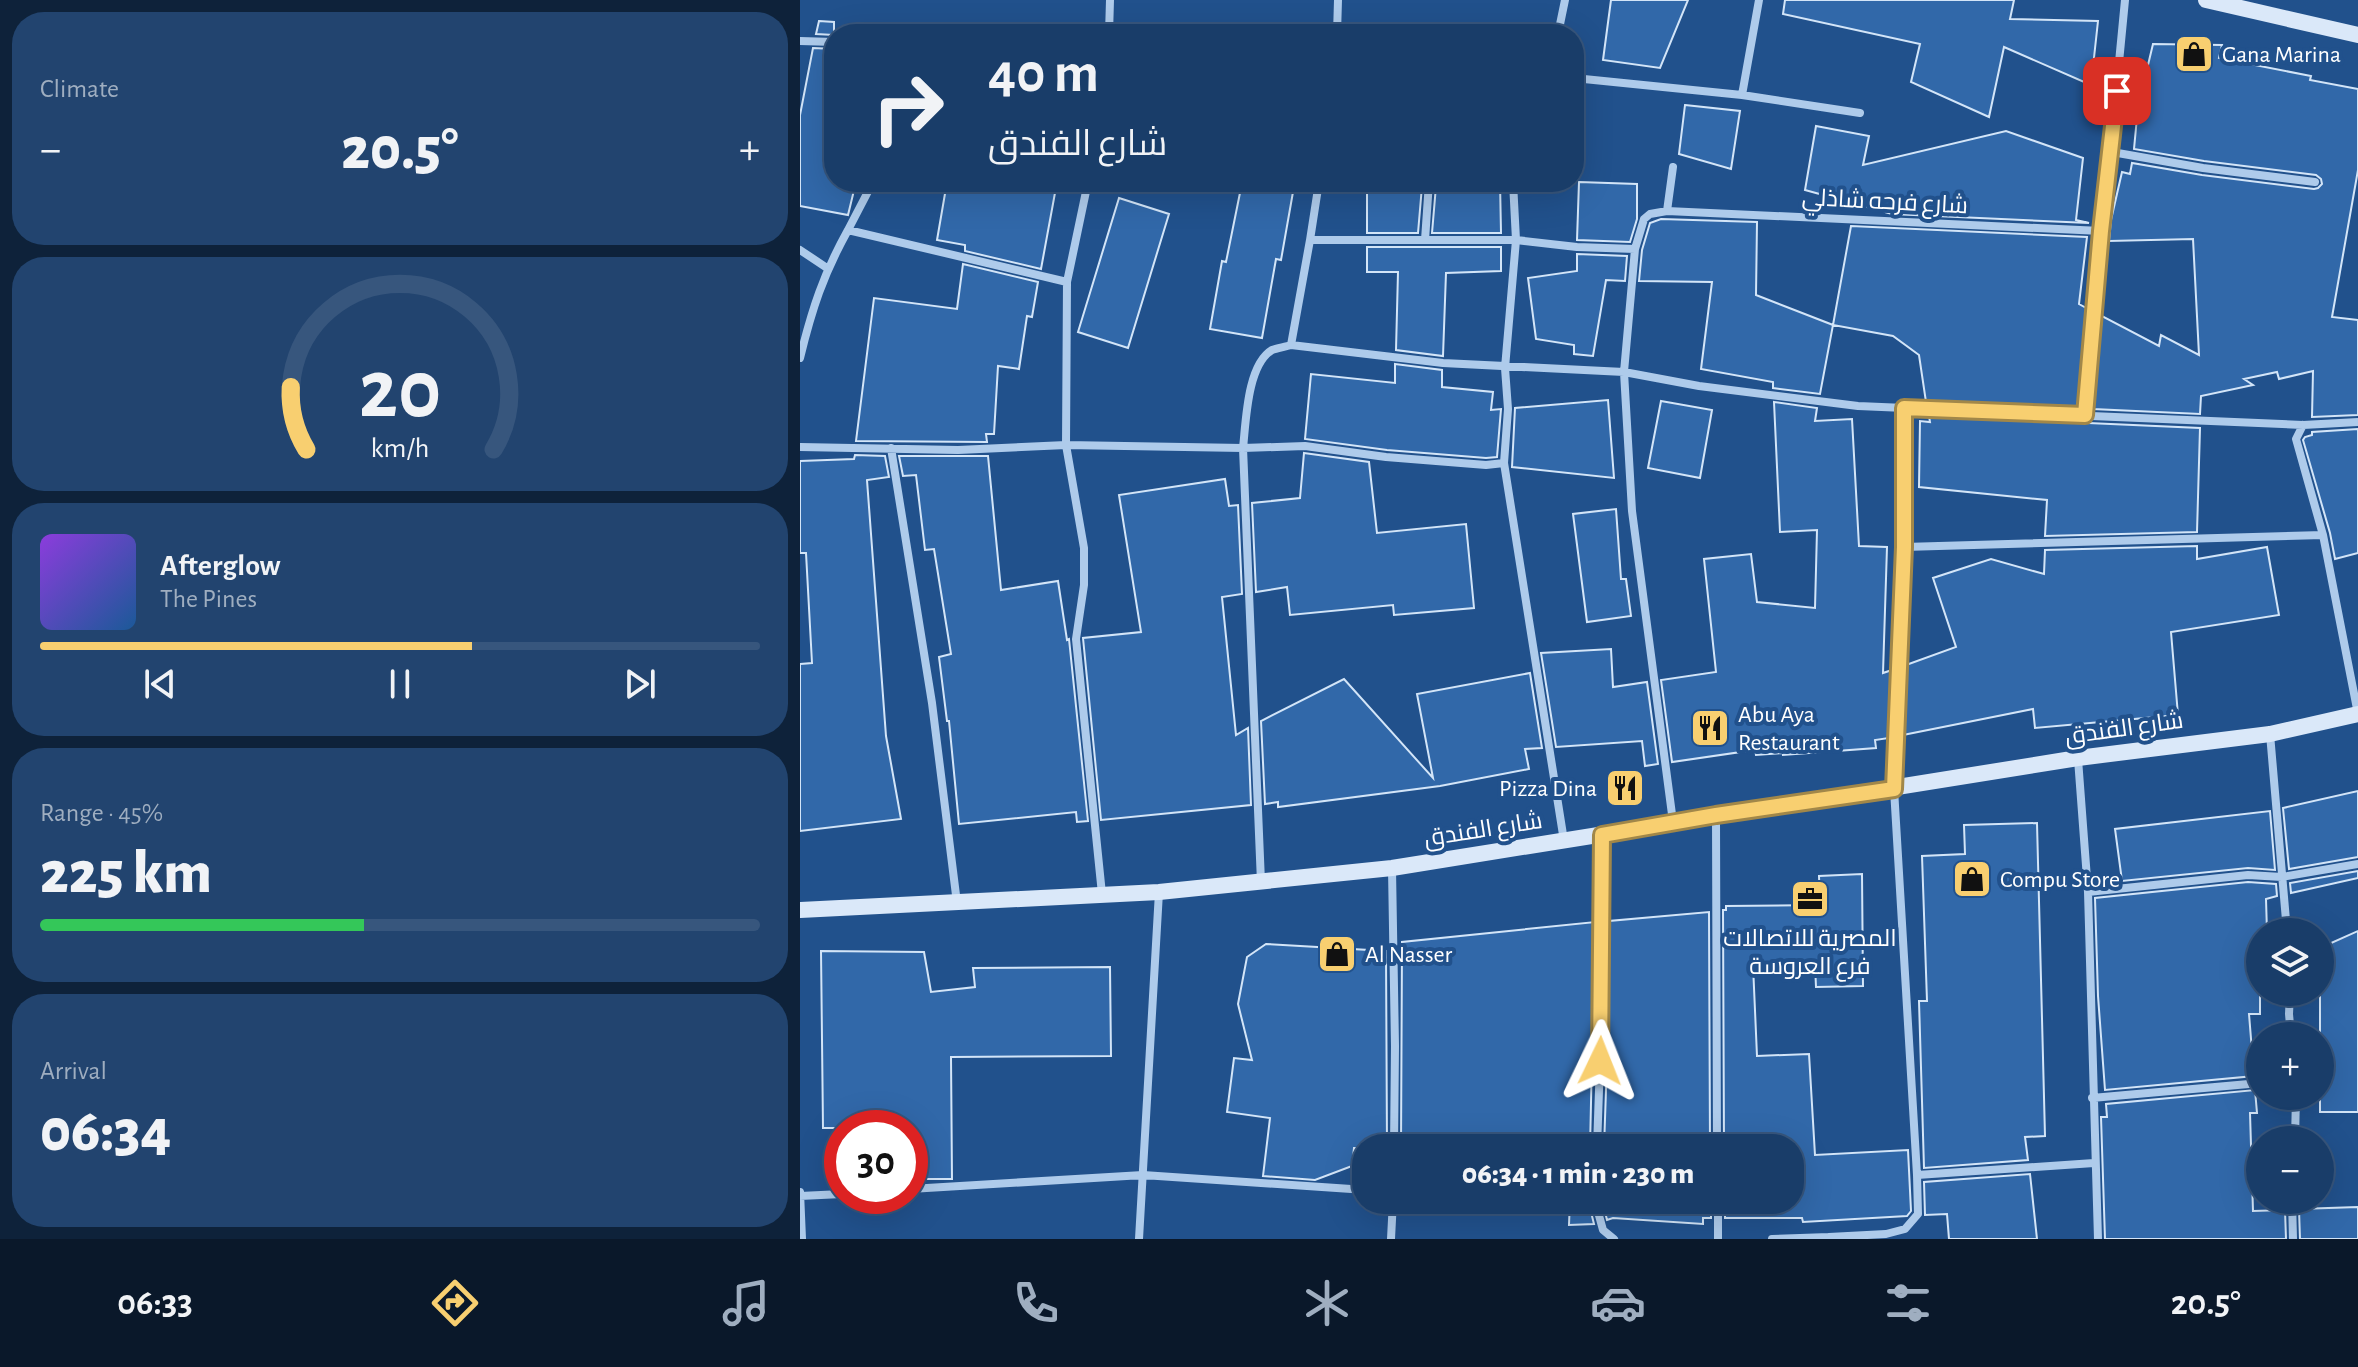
<!DOCTYPE html>
<meta charset="utf-8">
<style>
:root{--surface:#193d69;--page:#22446f;--text:#f1f3f6;--muted:#9faec0;--line:#37567d;--accent:#f8cf70}
body{margin:0;font-family:"Alegreya Sans",Cairo,sans-serif;background:var(--page);color:var(--text);height:100vh;display:flex;flex-direction:column;font-size:30px;white-space:nowrap}
*{box-sizing:border-box;margin:0}
p{font-size:26px;color:var(--muted)}
.icon{flex:none;width:44px;height:44px;fill:none;stroke:currentColor;stroke-width:2;stroke-linecap:round;stroke-linejoin:round}
.map{position:relative;flex:1;overflow:hidden}
.drawer{display:flex;flex-direction:column;gap:12px;padding:12px;background:#0e223a;width:800px}
.drawer>*{flex:none}
.banner{position:absolute;left:24px;top:24px;width:760px;height:168px;border-radius:32px;box-shadow:0 8px 32px #0002,0 0 0 2px var(--line);background:#193d69;color:var(--text);overflow:hidden}
.controls{position:absolute;left:1446px;top:918px;display:grid;gap:16px}
.controls a{display:grid;place-items:center;width:88px;height:88px;border-radius:50%;background:var(--surface);box-shadow:0 8px 32px #0002,0 0 0 2px var(--line);font-size:40px}
.speed{position:absolute;left:24px;top:1110px;display:flex;gap:16px;font-size:40px;font-weight:700;text-align:center}
.speed>*{display:grid;place-content:center;width:104px;height:104px;border-radius:50%;background:var(--surface);box-shadow:0 8px 32px #0002,0 0 0 2px var(--line);line-height:1}
.speed .limit{border:12px solid #d22;background:#fff;color:#111}
.pin{position:absolute;display:grid;place-items:center;width:68px;height:68px;color:#fff;margin:-34px;border-radius:16px;box-shadow:0 4px 12px #0006}
.me{position:absolute;width:88px;margin:-44px;rotate:2deg;stroke-linejoin:round;filter:drop-shadow(0 0 6px #0008)}
.turn{display:flex;align-items:center;gap:28px;height:168px;padding:0 32px;font-size:36px}
.turn .icon{width:104px;height:104px;stroke-width:2.5}
.turn b{display:block;font-size:56px;line-height:68px}
.big{font-size:60px;font-weight:800;line-height:1.1}
.drawer .widget{flex:1;display:flex;flex-direction:column;justify-content:center;gap:12px;min-width:0;padding:0 28px;border-radius:32px;background:var(--page)}
.drawer .dial{align-items:center;gap:0}
.dial svg{height:208px;overflow:visible;fill:none;stroke:var(--line);stroke-width:7;stroke-linecap:round;text-anchor:middle}
.dial text{fill:var(--text);stroke:none}
.song{display:flex;align-items:center;gap:24px}
.cover{width:96px;height:96px;border-radius:12px;background:linear-gradient(135deg,hsl(270 70% 55%),hsl(210 70% 35%))}
.played{height:8px;border-radius:4px;background:linear-gradient(90deg,var(--accent) 60%,var(--line) 60%)}
.keys{display:flex;justify-content:space-around;direction:ltr}
.heat{display:flex;justify-content:space-between;align-items:center;font-size:44px;direction:ltr}
.charge{height:12px;border-radius:6px;background:linear-gradient(90deg,#34c759 45%,var(--line) 0)}
.trip{position:absolute;left:552px;top:1134px;width:452px;height:80px;border-radius:32px;background:var(--surface);box-shadow:0 8px 32px #0002,0 0 0 2px var(--line);font-weight:800;line-height:80px;text-align:center}
.tab-bar{display:flex;height:128px;justify-content:space-around;align-items:center;background:#0a182a;color:var(--muted)}
.tab-bar .icon{width:56px;height:56px}
.tab-bar .current{color:var(--accent)}
.tab-bar b{font-size:36px;color:var(--text)}
main{display:flex;flex:1;min-height:0}
.map>svg:first-child{display:block}
.building{fill:#3168a9;stroke:#d3e5f8;stroke-width:2}
.lines{fill:none;stroke-linecap:round;stroke-linejoin:round}
.street{stroke:#aecbeb;stroke-width:8}
.secondary{stroke:#dae8f9;stroke-width:16}
.route-casing{stroke:#a18749;stroke-width:20}
.route{stroke:#f8cf70;stroke-width:14}
.labels{text-anchor:middle;stroke-width:8;stroke-linejoin:round;paint-order:stroke}
.poi-label{font-size:24px;fill:#fff;stroke:#21518c;text-anchor:start}
.street-label{font-size:24px;fill:#fff;stroke:#21518c}
</style>
<main>
<section class="drawer">
<div class="widget"><p>Climate</p>
<div class="heat"><a>−</a><b class="big">20.5°</b><a>+</a></div>
</div>
<div class="widget dial"><svg viewBox="0 0 100 80">
<path d="M14 69A42 42 0 1 1 86 69"/>
<path d="M14 69A42 42 0 0 1 8 45" stroke="#f8cf70"/>
<text x="50" y="56" font-size="32" font-weight="700">20</text>
<text x="50" y="72" font-size="11">km/h</text>
</svg></div>
<div class="widget">
<div class="song"><i class="cover"></i><div><b>Afterglow</b><p>The Pines</p></div></div>
<div class="played"></div>
<div class="keys"><svg class="icon" aria-label="previous" viewBox="0 0 24 24"><path d="M18 5L8 12l10 7zM5 5v14"/></svg><svg class="icon" aria-label="pause" viewBox="0 0 24 24"><path d="M8 5v14M16 5v14"/></svg><svg class="icon" aria-label="next" viewBox="0 0 24 24"><path d="M6 5l10 7-10 7zM19 5v14"/></svg></div>
</div>
<div class="widget"><p>Range · 45%</p><b class="big">225 km</b><div class="charge"></div></div>
<div class="widget"><p>Arrival</p><b class="big">06:34</b></div>
</section>
<div class="map">
<svg width="1558" height="1239" viewBox="0 0 1558 1239">
<rect width="100%" height="100%" fill="#21518c"/>
<path class="building" d="M811,0h77l-28,68 -57,-8z
M985,0h229l-4,19 88,2 -7,64 -87,-38 -15,70 -78,-35 9,-38 -137,-30z
M19,21l15,1v13l-18,-1z
M1353,44l69,1 -3,13 92,18 -1,4 48,9v81l-26,147 26,3v95l-46,2 1,-46 -34,8 -2,-7 -33,7 9,6 -52,11 -1,18 -107,-5 9,-93 57,30 2,-11 38,20 -6,-116 -84,2 2,-21 11,-48 8,2 2,-11 70,12 112,14 4,-1 4,-4 -1,-5 -5,-4 -112,-14 -70,-12 4,-42z
M13,48l21,1v133h22l-8,33 -48,-9v-91z
M885,105l55,6 -9,58 -52,-15z
M1016,126l53,10 -6,29 143,-34 77,27 -7,62 13,3 -197,-9 -87,-24z
M147,182h110l-16,87 -76,-18v-6l-28,-5z
M648,182h52l1,51h-69l4,-47h12z
M779,182l58,2v35l-7,23 -53,-2z
M442,183l51,9 -12,68 -5,-1 -14,79 -52,-9 12,-68 4,1z
M567,186h55l-4,47h-51z
M319,198l50,16 -41,134 -50,-16z
M861,219l96,3 -1,73 77,30 -13,69 -47,-6v-6l-72,-13 11,-87 -73,-1 3,-31 8,-27z
M1051,226l236,11 -8,67 9,5 -9,99 -153,-6 -7,-47 -26,-19 -60,-11z
M567,247h134v24l-55,2 -3,83 -47,-6 2,-78h-31z
M777,254l50,2 -2,25 -19,-1 -13,76 -19,-2v-9l-38,-6 -8,-61 49,-7z
M163,264l75,18 -6,35 -5,-1 -8,53 -21,-3 -4,68h-8l1,8 -131,-1 18,-143 83,11z
M595,364l47,6v17l51,5 -2,18 10,-1 -4,48 -11,1 -99,-8 -82,-11 6,-65 84,9z
M808,400l6,78 -102,-11 3,-59z
M861,401l51,9 -12,68 -52,-10z
M974,402l43,6 -2,13 37,-2 7,127 28,1 -4,126 9,-3 -3,68 -14,2 1,8 -93,7v-2l-27,2 -1,-5 -83,12 -11,-82 55,-8 -12,-113 47,-5 6,48 58,6 2,-78 -37,2z
M1129,416l271,12 -3,104 -152,4 2,-36 -128,-13 1,-66 10,1z
M1558,429v124l-23,6 -5,-26 -27,-93 2,-3 7,-2v-3z
M504,453l65,9 8,71 89,-9 8,84 -80,7 -1,-10 -103,10 -3,-28 -31,5 -4,-89 48,-5z
M55,455l30,1 4,21 -22,3 19,256 15,83 -101,12v-167l12,-1 -6,-110h-6v-92l54,-2z
M99,456h89l13,134 57,-9 9,59 2,-1 19,182 -11,1 -1,-10 -117,12 -10,-103h-2l-8,-64 12,-3 -17,-105 -9,1 -9,-75 -13,1z
M425,479l4,27 9,-1 4,89 -20,3 14,138 12,-7 3,77 -150,15 -18,-182 58,-6 -22,-137z
M816,509l5,70h5l5,37 -44,6 -14,-108z
M1397,546v13l70,-12 12,68 -108,17 7,83 -143,13 -2,-19 -130,26 3,-70 50,-18 -23,-69 58,-19 53,15 1,-24z
M811,649l2,38 34,-5 11,82 -13,2 -3,-25 -86,6 -15,-94z
M730,673l12,75 -17,1 4,20 -89,17 -162,21v-5l-13,2 -4,-83 83,-42 89,99 -16,-84z
M1558,791v66l-69,12 -6,-61z
M1470,811l5,59 -27,-2 -126,13 -7,-52z
M1237,823l8,313 -20,1 3,23 -104,8 -5,-167h8l-5,-145 43,-2 -1,-29z
M1558,871v7l-67,15 -1,-10z
M1062,874l1,112 -47,1 -1,-23 -62,1 4,91 52,-2 6,101 93,-5 3,61 -4,5 -104,6 -1,-4h-77v-18h65v-52h-66l-1,-238h3v-4l94,-1 -1,-29z
M1448,882l28,2 1,12 -11,3 1,33h-7v82h-11l5,62 -149,14 -7,-94 -3,-98z
M909,912l1,236h-106l4,-116 1,-111z
M795,922l-5,226h-189l1,-206z
M1558,931v181h-38v-164z
M466,944l120,7 1,197h-33l-2,18 -37,14 -52,-4 7,-58 -43,-6 7,-54 18,2 -14,-56 9,-47z
M21,951l103,1 7,40 44,-5 -2,-19 137,-1 1,89 -160,1 1,122h-42v-51h-87z
M1455,1090l2,23h-7l3,98 32,-1 1,29h-181l-4,-122h6l-1,-13z
M1230,1174l7,65h-88l-2,-25 -22,1 -1,-33z
M770,1200h2l4,6 14,2 4,16 -25,1z
M802,1200h109v18h-8v6l-90,-6 -6,2z
M1558,1207v32h-58l-1,-30z"/>
<g class="lines">
<path class="street" d="M309,34l1,-34
M537,34l1,-34
M758,34l7,-34
M0,41l34,1
M774,78l168,17 118,18
M942,95l17,-95
M1312,152l91,16 112,14
M73,182l-25,48 219,52
M288,182l-21,100 -1,163 18,103v37l-8,54 26,255
M519,182l-9,58h206l61,7 58,2 9,-30 6,-5 17,-3 434,20
M867,211l6,-44
M625,240l4,-58
M835,249l-11,123 8,139 41,311
M0,250l27,18
M491,345l19,-105
M0,358c12,-49 23,-83 48,-128
M1104,408v139
M1285,415l40,-415
M1503,425l-7,14 27,96 35,179
M0,447l158,3 108,-5 177,3 62,-2 81,11 100,8 18,-2 4,-54 -3,-41 11,-128 -3,-58
M91,448l41,255 25,200
M704,463l60,378
M1470,734l17,198
M1278,759l10,133 10,347
M916,817l1,331
M592,869l3,177 -1,102
M461,882l-18,-434c3,-26 4,-83 29,-98 5,-2 13,-3 19,-5l152,18 181,9 75,14 159,20 445,19 55,-3
M1288,892l160,-17 34,2 76,-13
M1490,992l-1,22 2,22
M1292,1098l168,-15
M1495,1140l1,-44
M797,1148l4,-116 1,-197
M1294,1163l-177,12 -23,-386 10,-242 419,-12
M110,1189l233,-14 223,15
M0,1192l2,47
M0,1196l42,-2
M779,1200l16,1 8,29 11,9
M918,1200v39
M1492,1200l1,39
M1029,1237l57,-3 19,-5 13,-15 -1,-39
M339,1239l20,-347
M591,1239l2,-39
M972,1239l57,-2v2"/>
<path class="secondary" d="M1406,0l152,35
M0,910l359,-18 233,-24 686,-110 192,-24 88,-20"/>
</g>
<g class="lines">
<g class="route-casing">
<path id="route" d="M800,1061l2,-226 114,-20 178,-26 10,-242v-139l181,7 16,-184 16,-140"/>
</g>
<use href="#route" class="route"/>
</g>
<defs>
<g id="shop-square" transform="scale(2)"><rect x="-9" y="-9" width="18" height="18" rx="4" fill="#f8cf70" stroke="#21518c"/><path d="M-5-2.5h2.3a2.7 3.5 0 0 1 5.4 0H5L5.5 6h-11ZM-1.5-2.5h3a1.5 2.3 0 0 0-3 0Z" fill="#111"/></g>
<g id="restaurant-square" transform="scale(2)"><rect x="-9" y="-9" width="18" height="18" rx="4" fill="#f8cf70" stroke="#21518c"/><path d="M-5-6h1v4h1v-4h1v4h1v-4h1v5L-1.5 .5V6h-2V.5L-5-1ZM5-6V6H3V1.5H1.5Q1.5-4 5-6Z" fill="#111"/></g>
<g id="office-square" transform="scale(2)"><rect x="-9" y="-9" width="18" height="18" rx="4" fill="#f8cf70" stroke="#21518c"/><path d="M-6-3h4V-5.5h4V-3h4V5H-6ZM-1-4.5V-3h2v-1.5ZM-6 0V1H6V0Z" fill="#111"/></g>
</defs>
<g fill-rule="evenodd">
<use href="#shop-square" x="1394" y="54"/>
<use href="#restaurant-square" x="910" y="728"/>
<use href="#restaurant-square" x="825" y="788"/>
<use href="#shop-square" x="1172" y="879"/>
<use href="#office-square" x="1010" y="899"/>
<use href="#shop-square" x="537" y="954"/>
</g>
<g class="labels">
<g class="poi-label">
<text x="1422" y="62">Gana Marina</text>
<text x="938" y="722">Abu Aya<tspan x="938" dy="28">Restaurant</tspan></text>
<text x="797" y="796" text-anchor="end">Pizza Dina</text>
<text x="1200" y="887">Compu Store</text>
<text x="1010" y="946" text-anchor="middle">المصرية للاتصالات<tspan x="1010" dy="28">فرع العروسة</tspan></text>
<text x="565" y="962">Al Nasser</text>
</g>
<g class="street-label">
<text transform="translate(1085 201) rotate(3)" y="8">شارع فرحه شاذلي</text>
<text transform="translate(1324 728) rotate(-8)" y="8">شارع الفندق</text>
<text transform="translate(683 829) rotate(-9)" y="8">شارع الفندق</text>
</g>
</g>
</svg>
<div class="controls">
<a><svg class="icon" aria-label="layers" viewBox="0 0 24 24"><path d="M12 4l9 5-9 5-9-5zM3 14l9 5 9-5"/></svg></a>
<a>+</a>
<a>−</a>
</div>
<div class="speed"><div class="limit">30</div></div>
<div class="pin" style="left:1317px;top:91px;background:#d93025"><svg class="icon" aria-label="arrive" viewBox="0 0 24 24"><path d="M6 21V4h12l-3 4 3 4H6"/></svg></div>
<svg class="me" style="left:800px;top:1061px" viewBox="-20 -20 40 40"><path d="M0-17L14 15 0 8-14 15z" fill="#f8cf70" stroke="#fff" stroke-width="4"/></svg>
<div class="trip">06:34 · 1 min · 230 m</div>
<div class="banner">
<div class="turn"><svg class="icon" aria-label="right" viewBox="0 0 24 24"><path d="M7 20v-9h11M14 6l5 5-5 5"/></svg><div><b>40 m</b>شارع الفندق</div></div>
</div>
</div>
</main>
<nav class="tab-bar">
<b>06:33</b>
<svg class="icon current" aria-label="directions" viewBox="0 0 24 24"><path d="M12 3l9 9-9 9-9-9zM9 14v-3h6M13 9l2 2-2 2"/></svg>
<svg class="icon" aria-label="music" viewBox="0 0 24 24"><path d="M9 18V5l10-2v13"/><circle cx="6" cy="18" r="3"/><circle cx="16" cy="16" r="3"/></svg>
<svg class="icon" aria-label="phone" viewBox="0 0 24 24"><path d="M5 4h4l2 5-3 2q2 4 5 5l2-3 5 2v4C11 20 4 13 5 4z"/></svg>
<svg class="icon" aria-label="climate" viewBox="0 0 24 24"><path d="M12 3v18M4 7l16 10M4 17L20 7"/></svg>
<svg class="icon" aria-label="car" viewBox="0 0 24 24"><path d="M5 17H2v-5l4-1 3-4h7l3 4 3 1v5h-3M9 17h6M6 11h13"/><circle cx="7" cy="17" r="2"/><circle cx="17" cy="17" r="2"/></svg>
<svg class="icon" aria-label="filters" viewBox="0 0 24 24"><path d="M4 7h16M4 17h16"/><circle cx="9" cy="7" r="2"/><circle cx="15" cy="17" r="2"/></svg>
<b>20.5°</b>
</nav>
